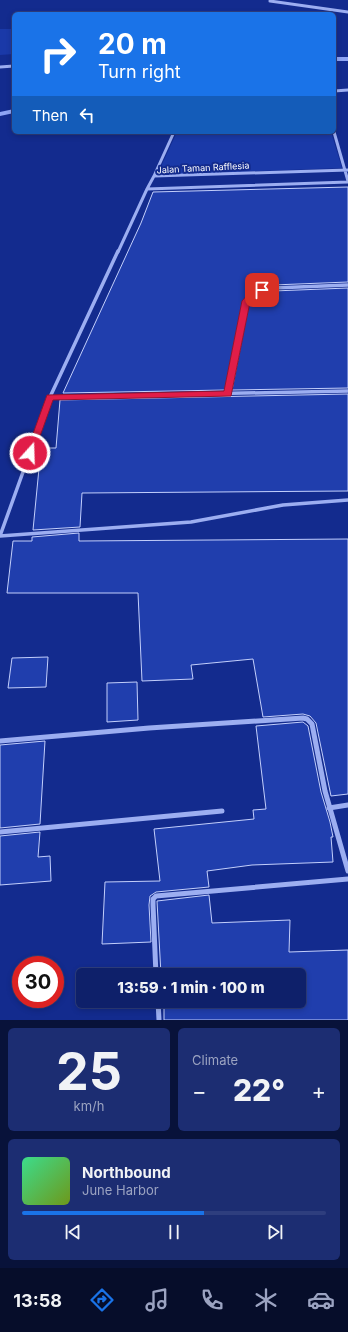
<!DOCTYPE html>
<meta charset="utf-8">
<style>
:root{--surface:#0e206a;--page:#1c2d72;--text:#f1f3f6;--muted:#9ba3c1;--line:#2e3e7e;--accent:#1a73e8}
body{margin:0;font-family:Inter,sans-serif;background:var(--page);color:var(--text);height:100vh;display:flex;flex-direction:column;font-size:15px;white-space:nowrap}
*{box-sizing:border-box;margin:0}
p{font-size:13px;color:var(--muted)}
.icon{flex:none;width:22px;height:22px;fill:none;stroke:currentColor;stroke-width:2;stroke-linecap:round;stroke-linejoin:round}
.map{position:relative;height:1020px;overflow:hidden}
.panel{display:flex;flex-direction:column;gap:8px;padding:8px;background:#08123a;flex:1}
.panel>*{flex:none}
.banner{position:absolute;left:12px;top:12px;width:324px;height:122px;border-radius:6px;box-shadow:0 2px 6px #0003,0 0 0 1px var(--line);background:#1a73e8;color:#fff;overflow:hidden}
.speed{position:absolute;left:12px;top:956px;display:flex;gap:8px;font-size:20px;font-weight:700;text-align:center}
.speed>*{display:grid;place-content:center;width:52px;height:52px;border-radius:50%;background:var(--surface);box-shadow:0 2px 6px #0003,0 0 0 1px var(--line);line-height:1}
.speed .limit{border:6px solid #d22;background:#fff;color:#111}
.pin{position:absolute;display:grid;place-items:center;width:34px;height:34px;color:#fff;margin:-17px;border-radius:8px;box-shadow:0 2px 6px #0006}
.me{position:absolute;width:44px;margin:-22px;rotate:20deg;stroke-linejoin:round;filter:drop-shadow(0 0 3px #0008)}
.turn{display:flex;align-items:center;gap:14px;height:84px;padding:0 20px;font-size:18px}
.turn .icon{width:52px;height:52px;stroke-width:2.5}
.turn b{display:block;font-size:28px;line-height:34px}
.then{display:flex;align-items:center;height:38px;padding:0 20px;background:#0003;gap:8px;font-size:15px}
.big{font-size:30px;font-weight:800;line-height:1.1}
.panel .tile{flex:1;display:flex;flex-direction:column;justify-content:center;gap:6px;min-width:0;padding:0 14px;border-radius:6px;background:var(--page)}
.panel .dial{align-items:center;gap:0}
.dial b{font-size:52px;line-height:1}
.song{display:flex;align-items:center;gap:12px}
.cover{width:48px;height:48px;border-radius:6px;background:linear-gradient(135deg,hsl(150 70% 55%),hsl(80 70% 35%))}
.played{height:4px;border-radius:2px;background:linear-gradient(90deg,var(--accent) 60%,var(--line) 60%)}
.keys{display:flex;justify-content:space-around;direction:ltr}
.heat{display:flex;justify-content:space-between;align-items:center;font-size:22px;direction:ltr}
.panel .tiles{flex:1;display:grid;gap:8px;grid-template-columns:1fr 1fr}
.tile:last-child{grid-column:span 2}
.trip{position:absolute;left:76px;top:968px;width:230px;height:40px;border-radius:6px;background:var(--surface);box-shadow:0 2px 6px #0003,0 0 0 1px var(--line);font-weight:800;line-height:40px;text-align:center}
.tabs{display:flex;height:64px;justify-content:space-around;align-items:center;background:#060d2a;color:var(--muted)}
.tabs .icon{width:28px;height:28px}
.tabs .on{color:var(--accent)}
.tabs b{font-size:18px;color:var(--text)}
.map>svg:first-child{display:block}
.green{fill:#1a39a8}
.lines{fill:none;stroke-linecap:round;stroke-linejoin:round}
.stream{fill:#8ea5f4;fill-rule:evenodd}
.building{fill:#203ead;stroke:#c3cffc}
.minor-far2{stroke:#9caef1;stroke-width:3}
.minor-far1{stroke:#9caef1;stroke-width:3.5}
.minor{stroke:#9caef1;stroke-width:5}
.route{fill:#e11d48;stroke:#92132f}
.labels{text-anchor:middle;stroke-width:4;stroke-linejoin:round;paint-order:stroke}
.far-street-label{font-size:9px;fill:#fff;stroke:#132b8e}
</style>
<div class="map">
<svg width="348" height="1020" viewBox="0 0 348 1020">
<rect width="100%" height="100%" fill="#132b8e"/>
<path class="green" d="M0,29h14v25l-14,1z
M177,132h154l11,36 -185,7z"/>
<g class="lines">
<path class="stream" d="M334,57h14v4h-14z
M14,109v4l-14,3v-4z"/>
</g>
<path class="building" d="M348,187v95l-75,3 -16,3 -7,5 -7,7 -18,90 -162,3 78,-170 12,-31z
M348,288v100l-116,2 17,-88 5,-4 8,-5 11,-2z
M348,394v97l-266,2 -2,34 -47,3 8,-82h15l4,-48z
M79,533v8l269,-2v255l-17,2 -15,-73 -6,-7 -7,-2 -40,3 -10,-58 -62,6 2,14 -51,2 -4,-88h-131l6,-52h19v-4z
M48,657l-2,30 -38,1 4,-30z
M137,682l1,38 -31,2v-39z
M303,722l5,4 13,66 9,30 3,15h-2l2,25 -81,3 -45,6 2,16 -53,5 -6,4 -1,9 2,37 -49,2 3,-62 55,-1 -6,-52 100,-10 -1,-9 13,-1 -10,-83z
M45,741l-5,83 -40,4v-83z
M40,832l-2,25 12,-1 1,25 -51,4v-49z
M209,895l3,28 78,-3 -1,32 59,-2v70h-184v-19h135v-26h-138l-4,-74z"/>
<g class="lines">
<path class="minor-far2" d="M270,1l78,11
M0,67l14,-1
M334,91l14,-1
M334,132l14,49
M348,170l-194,6 -7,13 201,-7
M154,176l20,-44
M118,252l29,-63"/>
<path class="minor-far1" d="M228,394l18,-93c7,-10 16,-11 27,-13l75,-3
M50,397l298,-6
M0,536l50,-139 68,-146
M0,536l191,-14 92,-17 65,-5"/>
<path class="minor" d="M0,741l149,-13 154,-10 4,1 5,5 13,67 23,80
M329,808l19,-3
M0,832l222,-21
M156,975l-3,-70v-6l3,-3 192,-17
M158,1001l1,19"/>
</g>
<path class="route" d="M262,288l4,2 -1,2 -7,2 -8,8 -19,94 -178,4 -19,53 -1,2h-6l-1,-2 21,-58 177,-4 18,-90 10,-11z"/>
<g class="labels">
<g class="far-street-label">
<text transform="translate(203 168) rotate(-3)" y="3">Jalan Taman Rafflesia</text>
</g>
</g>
</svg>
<div class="speed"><div class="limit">30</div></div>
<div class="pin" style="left:262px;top:290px;background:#d93025"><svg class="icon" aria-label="arrive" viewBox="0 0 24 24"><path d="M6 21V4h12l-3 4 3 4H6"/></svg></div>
<svg class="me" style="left:30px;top:453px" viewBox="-20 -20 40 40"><circle r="17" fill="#e11d48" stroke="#fff" stroke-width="3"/><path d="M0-11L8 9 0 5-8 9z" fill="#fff"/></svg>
<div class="trip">13:59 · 1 min · 100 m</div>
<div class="banner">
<div class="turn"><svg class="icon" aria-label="right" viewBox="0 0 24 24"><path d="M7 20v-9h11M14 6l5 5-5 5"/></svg><div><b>20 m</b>Turn right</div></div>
<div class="then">Then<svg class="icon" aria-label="left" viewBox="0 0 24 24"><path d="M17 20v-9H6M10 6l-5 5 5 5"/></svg></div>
</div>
</div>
<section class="panel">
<div class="tiles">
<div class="tile dial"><b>25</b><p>km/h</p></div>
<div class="tile"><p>Climate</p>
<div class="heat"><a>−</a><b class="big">22°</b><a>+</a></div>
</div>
<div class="tile">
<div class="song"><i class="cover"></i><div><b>Northbound</b><p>June Harbor</p></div></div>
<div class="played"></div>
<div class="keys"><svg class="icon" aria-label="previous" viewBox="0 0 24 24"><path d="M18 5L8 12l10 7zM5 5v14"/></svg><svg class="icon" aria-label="pause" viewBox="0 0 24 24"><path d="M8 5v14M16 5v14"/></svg><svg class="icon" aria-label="next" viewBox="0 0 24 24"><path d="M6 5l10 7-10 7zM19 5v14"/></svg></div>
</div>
</div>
</section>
<nav class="tabs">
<b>13:58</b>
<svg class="icon on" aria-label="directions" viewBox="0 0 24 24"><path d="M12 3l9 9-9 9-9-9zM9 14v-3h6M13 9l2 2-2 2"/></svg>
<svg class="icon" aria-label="music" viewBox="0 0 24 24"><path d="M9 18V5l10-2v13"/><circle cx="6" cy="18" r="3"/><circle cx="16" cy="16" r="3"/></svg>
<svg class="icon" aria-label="phone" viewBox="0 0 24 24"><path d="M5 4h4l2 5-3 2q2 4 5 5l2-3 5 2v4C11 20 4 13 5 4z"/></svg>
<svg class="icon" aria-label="climate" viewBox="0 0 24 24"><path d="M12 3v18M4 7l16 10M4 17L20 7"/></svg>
<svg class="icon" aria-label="car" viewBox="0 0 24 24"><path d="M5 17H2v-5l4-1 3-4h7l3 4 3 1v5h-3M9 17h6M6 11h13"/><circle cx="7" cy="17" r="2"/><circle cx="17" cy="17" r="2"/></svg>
</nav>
